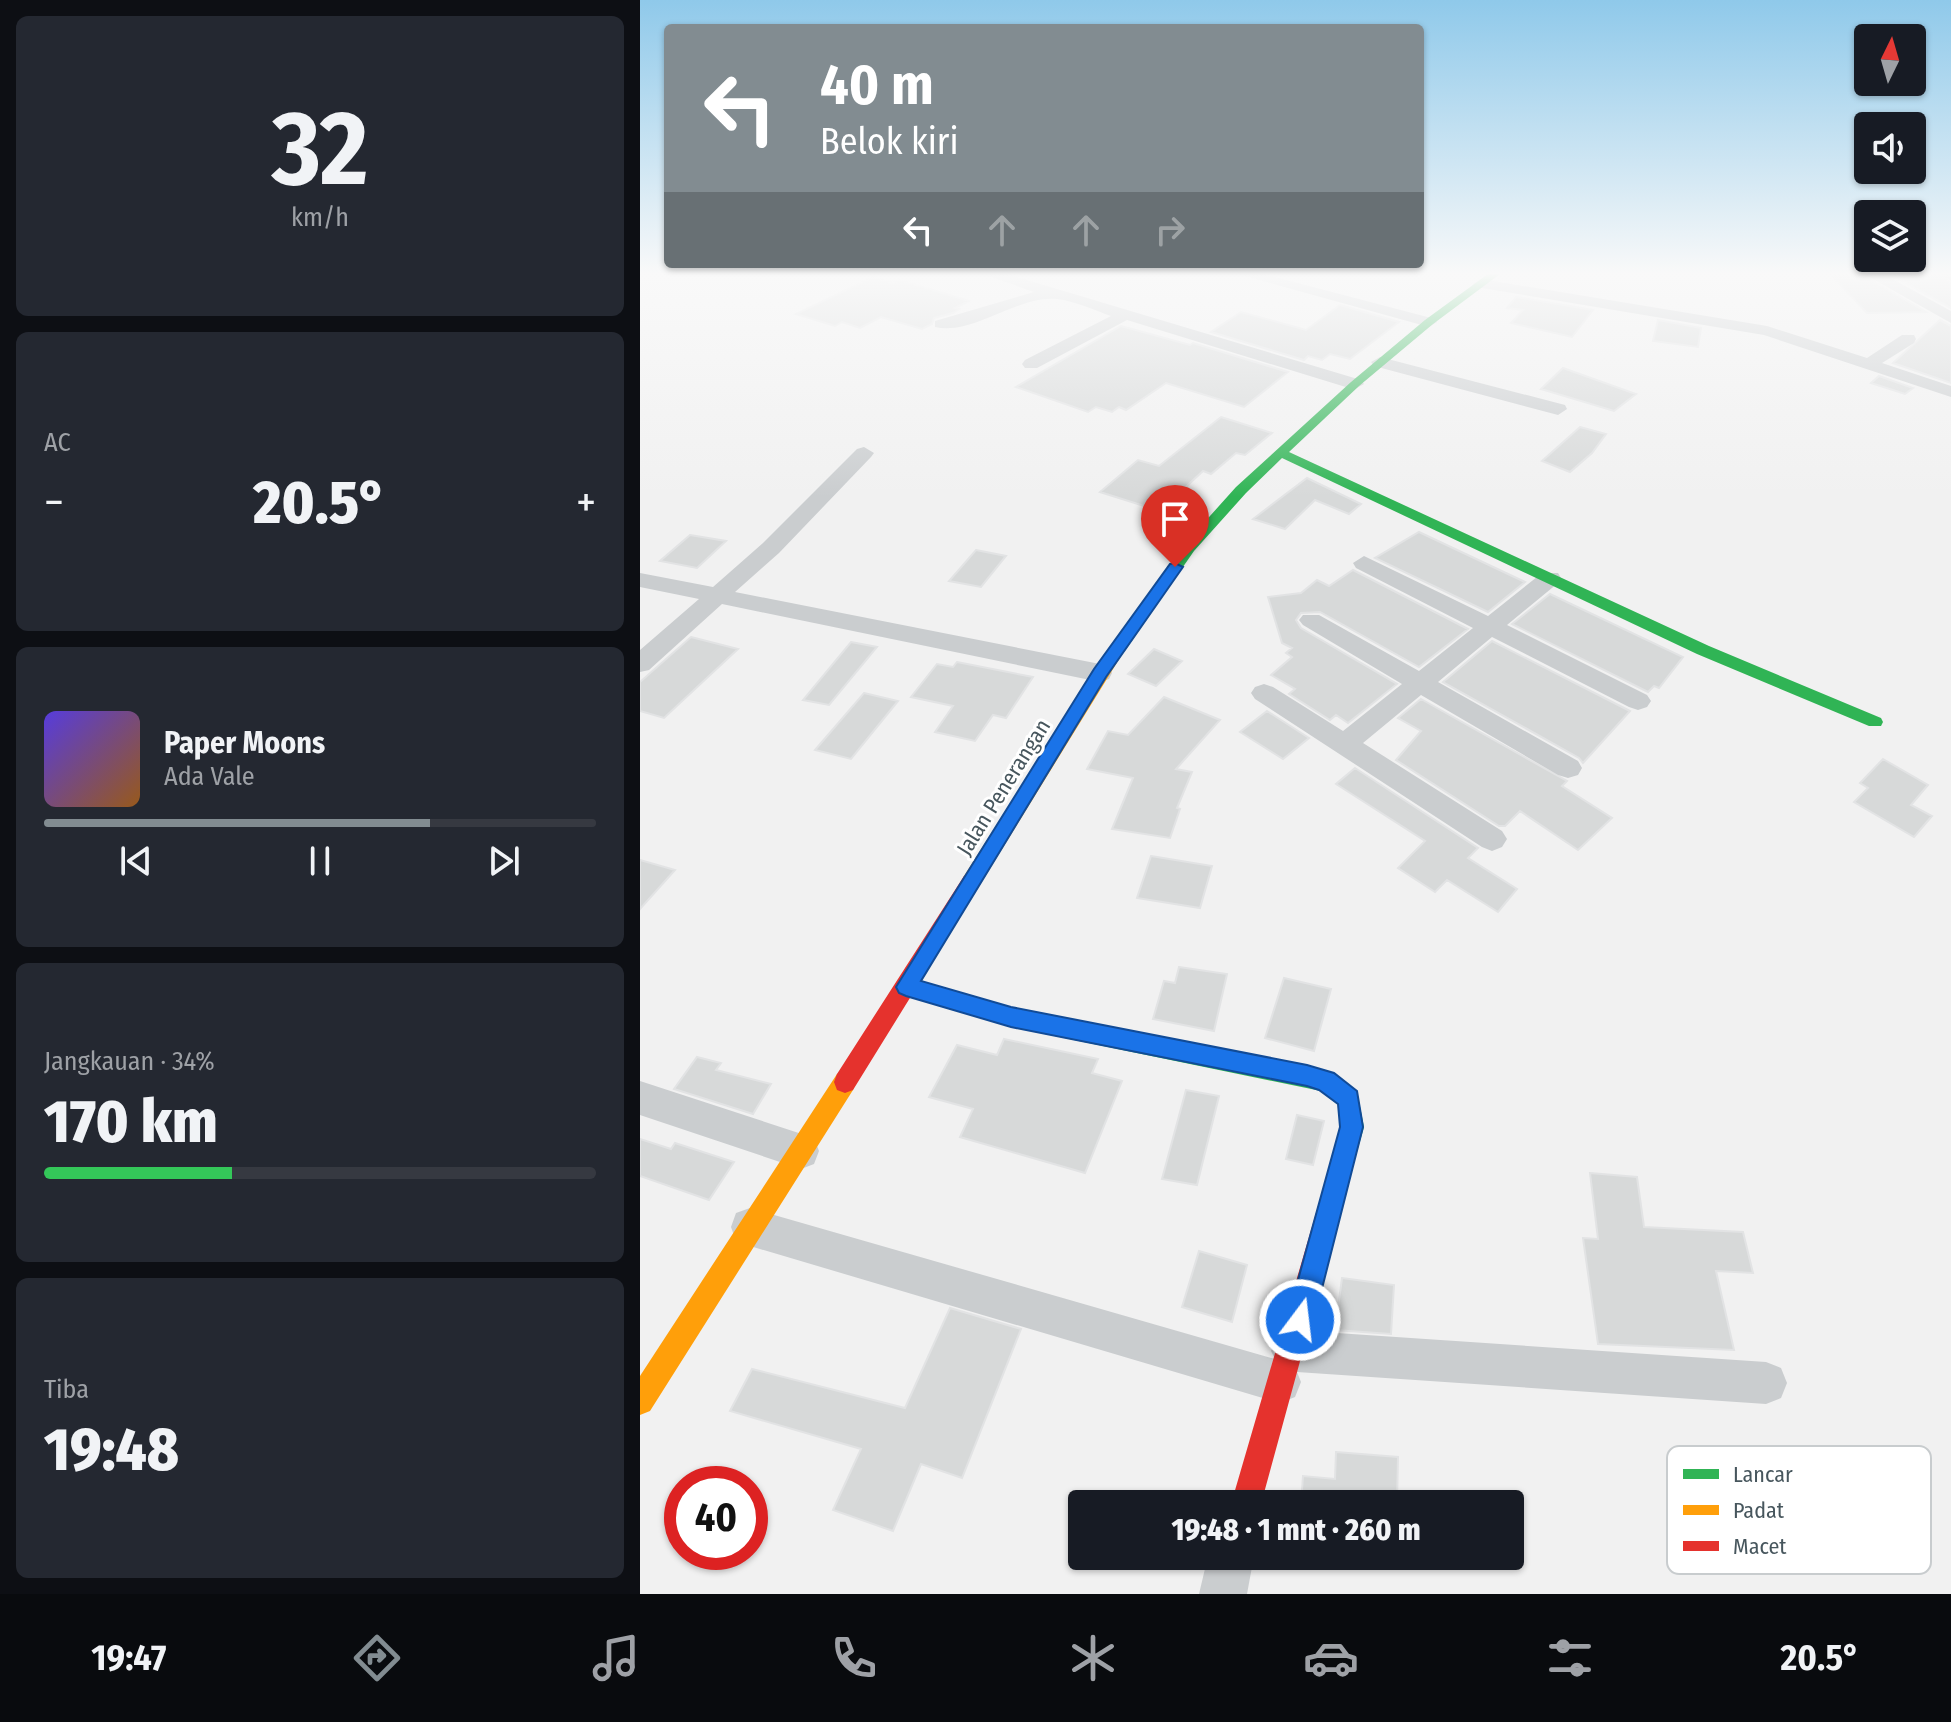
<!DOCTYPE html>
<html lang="id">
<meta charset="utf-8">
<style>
:root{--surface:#171b24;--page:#242831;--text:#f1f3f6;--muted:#9ea1a6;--line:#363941;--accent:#828c91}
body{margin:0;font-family:"Fira Sans Condensed",sans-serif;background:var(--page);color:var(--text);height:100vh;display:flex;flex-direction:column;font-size:30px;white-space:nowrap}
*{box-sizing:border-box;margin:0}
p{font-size:26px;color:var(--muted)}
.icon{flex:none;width:44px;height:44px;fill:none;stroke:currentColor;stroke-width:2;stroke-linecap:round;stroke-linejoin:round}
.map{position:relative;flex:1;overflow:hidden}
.sheet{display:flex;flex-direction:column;gap:16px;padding:16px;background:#0d0f14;width:640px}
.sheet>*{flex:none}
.banner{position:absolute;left:24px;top:24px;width:760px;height:244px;border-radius:8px;box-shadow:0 2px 6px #0004;background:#828c91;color:#fff;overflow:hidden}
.needle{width:52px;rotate:5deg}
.controls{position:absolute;left:1214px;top:24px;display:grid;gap:16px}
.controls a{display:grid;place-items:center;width:72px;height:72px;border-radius:8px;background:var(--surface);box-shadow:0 2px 6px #0004;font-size:40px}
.speed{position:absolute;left:24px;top:1466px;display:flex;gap:16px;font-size:40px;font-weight:700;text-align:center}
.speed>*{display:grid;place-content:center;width:104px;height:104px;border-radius:50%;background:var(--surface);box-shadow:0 2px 6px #0004;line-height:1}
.speed .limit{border:12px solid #d22;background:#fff;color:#111}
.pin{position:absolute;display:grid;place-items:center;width:68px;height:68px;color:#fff;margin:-82px -34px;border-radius:50% 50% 50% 0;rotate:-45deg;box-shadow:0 0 8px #0007}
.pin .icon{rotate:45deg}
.me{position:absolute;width:88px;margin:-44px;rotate:15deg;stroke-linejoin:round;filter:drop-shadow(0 0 6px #0008)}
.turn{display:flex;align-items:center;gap:28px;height:168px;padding:0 24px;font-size:36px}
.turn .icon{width:104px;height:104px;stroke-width:2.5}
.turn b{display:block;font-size:56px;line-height:68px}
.lanes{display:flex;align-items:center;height:76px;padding:0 24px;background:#0003;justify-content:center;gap:40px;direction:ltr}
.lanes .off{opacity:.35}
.big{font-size:60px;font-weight:800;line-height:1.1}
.sheet .tile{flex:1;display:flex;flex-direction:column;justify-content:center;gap:12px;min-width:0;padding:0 28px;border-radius:12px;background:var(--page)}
.sheet .dial{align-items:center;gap:0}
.dial b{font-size:104px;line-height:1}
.song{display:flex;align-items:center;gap:24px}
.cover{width:96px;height:96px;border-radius:12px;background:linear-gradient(135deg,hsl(250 70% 55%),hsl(30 70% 35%))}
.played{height:8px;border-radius:4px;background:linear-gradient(90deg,var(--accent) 70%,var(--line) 70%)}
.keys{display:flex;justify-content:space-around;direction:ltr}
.heat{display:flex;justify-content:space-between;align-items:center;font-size:44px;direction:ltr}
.charge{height:12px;border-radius:6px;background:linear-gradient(90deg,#34c759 34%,var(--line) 0)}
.trip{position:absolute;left:428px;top:1490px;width:456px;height:80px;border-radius:8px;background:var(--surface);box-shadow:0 2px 6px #0004;font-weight:800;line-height:80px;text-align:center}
.tabs{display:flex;height:128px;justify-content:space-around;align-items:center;background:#090b0e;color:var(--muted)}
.tabs .icon{width:56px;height:56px}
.tabs .current{color:var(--accent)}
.tabs b{font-size:36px;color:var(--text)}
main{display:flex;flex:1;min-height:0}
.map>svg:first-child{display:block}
.building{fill:#d7d9d9;stroke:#e2e3e4;stroke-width:2}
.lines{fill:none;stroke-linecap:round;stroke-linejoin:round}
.street{fill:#cacdcf;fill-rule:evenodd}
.fast{fill:#30b455;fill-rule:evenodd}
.slow{fill:#ff9f0a;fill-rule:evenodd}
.jam{fill:#e5322d;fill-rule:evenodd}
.route{fill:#1a73e8;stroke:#114b97;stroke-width:2}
.labels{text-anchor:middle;stroke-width:6;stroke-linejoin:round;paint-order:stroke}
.street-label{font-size:22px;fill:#47565d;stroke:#fff}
.key{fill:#fff;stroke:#c8ccce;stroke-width:2}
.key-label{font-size:22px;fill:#47565d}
</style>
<main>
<section class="sheet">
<div class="tile dial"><b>32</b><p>km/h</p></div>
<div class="tile"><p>AC</p>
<div class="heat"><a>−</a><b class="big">20.5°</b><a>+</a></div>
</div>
<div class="tile">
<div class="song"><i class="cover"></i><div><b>Paper Moons</b><p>Ada Vale</p></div></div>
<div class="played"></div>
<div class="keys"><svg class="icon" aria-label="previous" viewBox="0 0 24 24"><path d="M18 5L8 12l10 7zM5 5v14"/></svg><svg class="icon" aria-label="pause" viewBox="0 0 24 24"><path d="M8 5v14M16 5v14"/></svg><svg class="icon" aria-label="next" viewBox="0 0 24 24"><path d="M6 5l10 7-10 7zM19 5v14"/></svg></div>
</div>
<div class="tile"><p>Jangkauan · 34%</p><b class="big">170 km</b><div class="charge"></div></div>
<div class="tile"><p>Tiba</p><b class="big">19:48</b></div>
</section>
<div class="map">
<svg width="1311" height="1594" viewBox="0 0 1311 1594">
<rect width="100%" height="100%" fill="#f1f1f1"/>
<path class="building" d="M1190,274h31l65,38 -59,1z
M1250,274h50l11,9v25z
M233,277l20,6 7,-3 69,21 -14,7 4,1 -6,4 -19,5 -2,6 -10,5 -41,-12 -21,11 -18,-6 -7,4 -39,-12z
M876,297l77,13 -21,27 -61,-14 12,-13 -16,-2z
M700,305l59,17 -49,37 -20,-5 -8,6 -14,-4 -4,4 -93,-28 30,-20 65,18z
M1018,320l43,8 -3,19 -45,-6z
M1300,320l11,6v57l-58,-20z
M481,326l69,19 3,-2 95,29 -44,35 -78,-24 -40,27 -7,-3 -7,5 -16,-5 -8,5 -72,-25z
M923,368l73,26 -22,17 -73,-22z
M1239,376l34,12 -8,6 -34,-11z
M581,417l51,16 -27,22 -9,-2 -25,21 -8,-3 -43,40 -60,-19 38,-32 21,6z
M940,427l26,7 -14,19 -22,19 -28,-11z
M667,478l54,26 -12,10 -34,-14 -30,29 -32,-10z
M779,532l106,50 -37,30 -113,-54z
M50,535l36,6 -29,27 -37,-7z
M336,550l30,6 -25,31 -32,-6z
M713,570l115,59 -49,38 -99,-55 -19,1 -5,7 5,8 96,56 -49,39 -12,-8 -6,5 -41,-26 6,-5 -24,-14 21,-18 -6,-4 6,-5 -10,-5 -14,-46 33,-4 16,-13 12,6z
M910,594l133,63 -24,31 -5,-2 -6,6 -136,-68z
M51,637l47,12 -74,69 -24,-7v-29z
M852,641l136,69 2,1 -47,52 -4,-5 -136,-76z
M211,642l26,5 -48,58 -26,-5z
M514,649l28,12 -26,25 -28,-12z
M317,662l76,15 -27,41 -13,-3 -18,26 -40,-9 18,-26 -42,-9 26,-33 16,3z
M224,693l34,8 -47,58 -36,-9z
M524,697l56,23 -44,49 16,3 -15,36 3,1 -10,29 -58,-9 21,-51 -46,-9 21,-38 20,4z
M781,699l146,82 -5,5 50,32 -34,32 -58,-39 -15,15h-6l-103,-66 25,-29 -23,-13z
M627,711l42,27 -26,21 -43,-27z
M1243,759l45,26 -17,20 21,11 -18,21 -60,-35 14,-14 -8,-5z
M715,768l123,80 -10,10 49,31 -19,23 -51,-32 -12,12 -37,-24 27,-27 -89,-57z
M511,856l61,10 -12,42 -63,-10z
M0,860l35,10 -35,39z
M539,967l48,7 -13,57 -61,-12 11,-38 11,2z
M644,978l47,11 -17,62 -49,-13z
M364,1039l94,20 -6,14 30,8 -37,92 -125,-36 13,-28 -44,-12 28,-52 40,10z
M57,1057l24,6 -5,7 55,14 -18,30 -79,-25z
M546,1090l33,6 -22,89 -35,-6z
M657,1115l27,6 -11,44 -27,-6z
M0,1139l31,10 4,-6 59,19 -25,38 -69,-24z
M950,1173l47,4 7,50 99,5 10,41 -37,-2 18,79 -136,-6 -15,-106 15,1z
M559,1251l48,14 -15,57 -50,-15z
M702,1278l52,7 -3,49 -56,-4z
M310,1308l71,21 -59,149 -41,-14 -28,67 -60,-21 28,-61 -131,-38 22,-42 153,39z
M696,1452l62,5 -1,47h-96l2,-28 32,3z"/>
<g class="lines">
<path class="street" d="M343,274h24l354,106 3,4 -9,5 -6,-1 -222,-68 -90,48h-12l-3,-4 3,-4 86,-44c-17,-6 -36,-15 -54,-17 -40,-4 -84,37 -122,28v-6l99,-29z
M598,274h25l172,45 2,3 -8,5z
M1224,274h19l68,37v12z
M1303,274h8v6l-5,-2z
M841,279l286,47 100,32 35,-23h12l2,4 -2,4 -32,20 69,23v11l-187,-62 -288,-48 -3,-3z
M740,357l185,48 2,4 -9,6 -184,-49 -3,-4z
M224,447l10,6 -3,4 -92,96 -44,39 365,72 9,3 3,6 -3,6 -9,3 -378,-78 -73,66 -9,2v-22l59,-51 -59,-12v-14l73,14 50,-44 94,-94z
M724,556l124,60 54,-43h16l3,5 -3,5 -51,42 140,70 4,6 -4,6 -9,3 -9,-3 -137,-70 -54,45 140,79 4,7 -4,7 -10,3 -10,-3 -137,-80 -58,48 139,88 5,8 -5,8 -10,4 -10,-4 -227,-148 -4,-6 4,-6 9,-3 9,3 70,44 59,-47 -99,-59 -4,-5 4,-5h16l100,56 54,-43 -117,-60 -3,-5z
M0,1081l174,57 5,13 -5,13 -13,5 -161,-54z
M110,1208l525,151 -4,-8 6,-15 15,-6 474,32 15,6 6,15 -6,15 -15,6 -469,-32 4,10 -6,15 -15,6 -530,-157 -14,-5 -5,-14 5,-14z
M568,1556h46l-7,38h-48z"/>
<path class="fast" d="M848,274h12l-67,50 -74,62 -70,66 420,194 172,72 2,4 -2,4h-12l-172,-72 -415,-196 -36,35 -52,58 -70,101h-12l-2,-4 2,-4 72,-99 52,-58 115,-105 74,-62z
M266,978l105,29 323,66 23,18 7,36 -18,64 -9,3 -9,-3 -3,-9 15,-55 -2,-22 -17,-14 -310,-64 -112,-33 -4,-7 4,-7z"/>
<path class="slow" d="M478,643l8,5 -148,240 -7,2 -7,-2 -3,-6 3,-6 148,-232z
M205,1071l8,3 3,8 -3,8 -203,321 -10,4v-39l197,-302z"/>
<path class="jam" d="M331,874l7,2 3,6 -3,6 -125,202 -8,3 -8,-3 -3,-8 3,-8 127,-198z
M697,1170l9,3 3,9 -88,322h-30l94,-322 3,-9z"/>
</g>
<linearGradient id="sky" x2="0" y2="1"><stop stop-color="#8fc9ea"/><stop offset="0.55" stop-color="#f9f9f9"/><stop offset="1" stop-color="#f9f9f9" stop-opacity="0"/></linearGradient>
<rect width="1311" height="497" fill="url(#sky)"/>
<path class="route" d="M535,563l8,4 -77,110 -185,304 90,26 296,58 27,8 23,18 6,36 -49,193 -4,10 -10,4 -9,-4 -4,-10 53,-193 -2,-23 -19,-14 -12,-4 -296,-59 -105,-31 -7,-3 -3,-6 198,-318 76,-105z"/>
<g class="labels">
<g class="street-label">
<text transform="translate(363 787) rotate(-58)" y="8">Jalan Penerangan</text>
</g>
</g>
<rect x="1027" y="1446" width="264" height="128" rx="12" class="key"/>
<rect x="1043" y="1469" width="36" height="10" fill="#30b455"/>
<rect x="1043" y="1505" width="36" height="10" fill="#ff9f0a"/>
<rect x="1043" y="1541" width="36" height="10" fill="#e5322d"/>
<g class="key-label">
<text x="1093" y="1482">Lancar</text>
<text x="1093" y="1518">Padat</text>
<text x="1093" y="1554">Macet</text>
</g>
</svg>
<div class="controls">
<a><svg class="needle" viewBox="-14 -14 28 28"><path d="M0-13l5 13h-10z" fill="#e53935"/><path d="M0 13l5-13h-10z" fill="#9ea1a6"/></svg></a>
<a><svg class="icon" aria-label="sound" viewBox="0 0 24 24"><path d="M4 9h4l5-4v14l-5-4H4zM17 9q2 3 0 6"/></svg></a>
<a><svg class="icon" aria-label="layers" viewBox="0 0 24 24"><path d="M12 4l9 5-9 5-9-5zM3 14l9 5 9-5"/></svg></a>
</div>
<div class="speed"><div class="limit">40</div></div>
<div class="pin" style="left:535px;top:567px;background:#d93025"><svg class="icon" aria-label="arrive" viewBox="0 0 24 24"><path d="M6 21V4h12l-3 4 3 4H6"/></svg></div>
<svg class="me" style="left:660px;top:1320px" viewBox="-20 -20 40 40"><circle r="17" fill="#1a73e8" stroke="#fff" stroke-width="3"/><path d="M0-11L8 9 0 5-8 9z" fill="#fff"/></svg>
<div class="trip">19:48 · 1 mnt · 260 m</div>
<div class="banner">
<div class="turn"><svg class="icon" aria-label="left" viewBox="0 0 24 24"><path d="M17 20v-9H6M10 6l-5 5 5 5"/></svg><div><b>40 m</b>Belok kiri</div></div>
<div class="lanes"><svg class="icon" aria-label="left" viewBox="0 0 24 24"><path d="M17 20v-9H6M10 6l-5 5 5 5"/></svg><svg class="icon off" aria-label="ahead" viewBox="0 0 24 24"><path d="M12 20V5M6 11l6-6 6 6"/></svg><svg class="icon off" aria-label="ahead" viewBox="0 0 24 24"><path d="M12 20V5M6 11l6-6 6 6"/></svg><svg class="icon off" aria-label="right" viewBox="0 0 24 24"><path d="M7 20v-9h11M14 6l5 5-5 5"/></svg></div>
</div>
</div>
</main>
<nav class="tabs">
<b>19:47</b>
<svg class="icon current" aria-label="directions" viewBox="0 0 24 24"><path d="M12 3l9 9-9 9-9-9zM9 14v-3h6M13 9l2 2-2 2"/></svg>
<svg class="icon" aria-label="music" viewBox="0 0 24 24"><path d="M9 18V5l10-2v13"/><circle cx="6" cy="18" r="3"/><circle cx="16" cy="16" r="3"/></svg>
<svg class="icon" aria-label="phone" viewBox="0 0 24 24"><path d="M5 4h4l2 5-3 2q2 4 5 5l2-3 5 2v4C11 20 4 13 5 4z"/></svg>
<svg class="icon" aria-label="climate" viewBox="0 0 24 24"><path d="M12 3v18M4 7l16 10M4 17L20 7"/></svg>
<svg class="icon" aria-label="car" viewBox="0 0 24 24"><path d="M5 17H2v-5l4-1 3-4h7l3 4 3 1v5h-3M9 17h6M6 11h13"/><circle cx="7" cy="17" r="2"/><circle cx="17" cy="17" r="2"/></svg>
<svg class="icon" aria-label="filters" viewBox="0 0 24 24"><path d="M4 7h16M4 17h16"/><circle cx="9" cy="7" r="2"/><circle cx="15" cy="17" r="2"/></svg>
<b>20.5°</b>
</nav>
